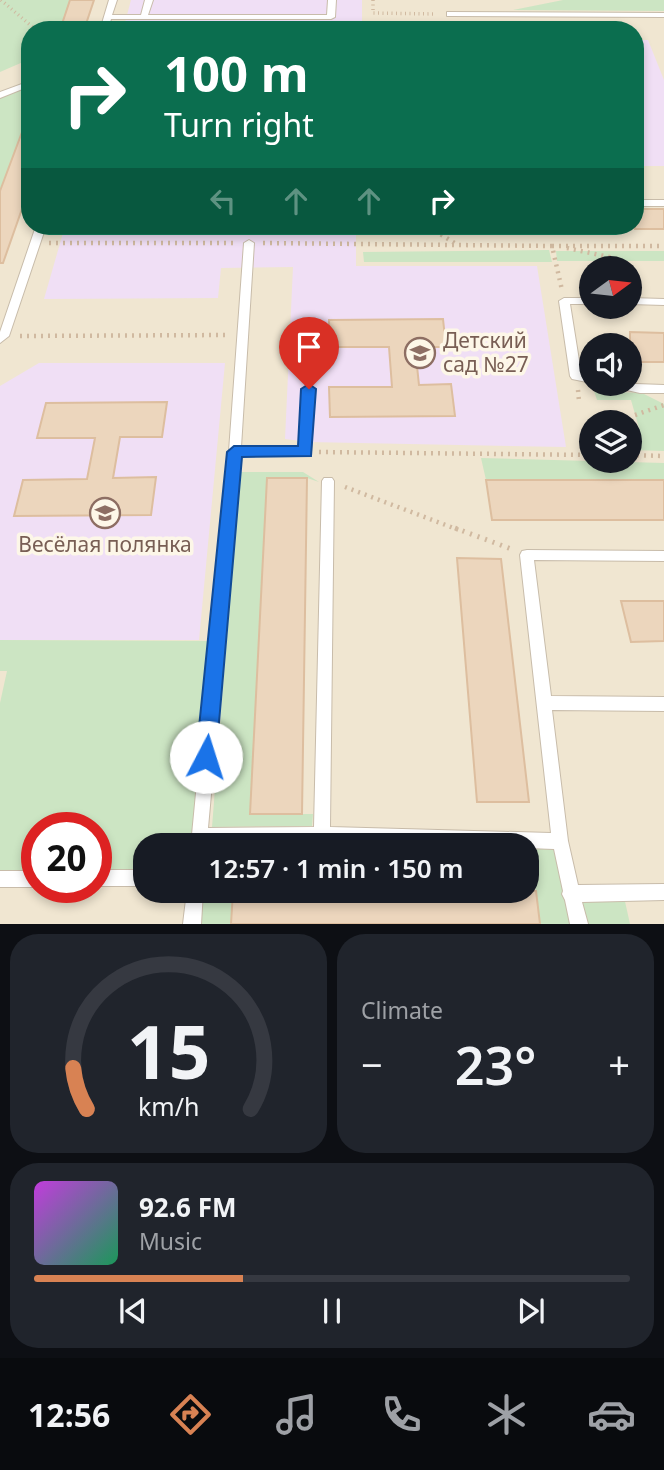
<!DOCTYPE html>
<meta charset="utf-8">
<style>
:root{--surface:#171b24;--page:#20242c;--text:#f1f3f6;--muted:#9ea1a6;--line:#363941;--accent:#d88253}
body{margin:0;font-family:"Noto Sans",sans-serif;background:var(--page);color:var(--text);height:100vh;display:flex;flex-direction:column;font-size:26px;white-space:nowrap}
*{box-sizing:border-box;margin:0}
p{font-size:23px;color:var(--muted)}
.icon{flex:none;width:38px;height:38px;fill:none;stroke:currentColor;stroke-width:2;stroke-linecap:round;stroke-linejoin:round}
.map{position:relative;height:924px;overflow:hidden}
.sheet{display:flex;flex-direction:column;gap:10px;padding:10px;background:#0d0f14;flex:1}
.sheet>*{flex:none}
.banner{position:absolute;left:21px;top:21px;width:623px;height:214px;border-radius:28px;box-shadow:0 4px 10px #0003;background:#0b6e4f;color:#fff;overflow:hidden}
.needle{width:46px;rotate:75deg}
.fabs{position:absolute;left:579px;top:256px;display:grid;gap:14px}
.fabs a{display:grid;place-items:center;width:63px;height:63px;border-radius:50%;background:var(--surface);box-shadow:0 4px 10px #0003;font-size:35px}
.speed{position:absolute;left:21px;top:812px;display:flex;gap:14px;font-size:35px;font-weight:700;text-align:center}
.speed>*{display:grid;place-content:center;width:91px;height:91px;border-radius:50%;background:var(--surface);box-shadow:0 4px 10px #0003;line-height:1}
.speed .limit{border:10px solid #d22;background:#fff;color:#111}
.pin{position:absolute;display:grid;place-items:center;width:60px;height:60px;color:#fff;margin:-72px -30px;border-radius:50% 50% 50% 0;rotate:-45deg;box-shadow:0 0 7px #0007}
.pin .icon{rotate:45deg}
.me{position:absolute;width:77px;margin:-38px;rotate:5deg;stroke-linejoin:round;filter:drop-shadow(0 0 5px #0008)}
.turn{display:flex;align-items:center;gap:24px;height:147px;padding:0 28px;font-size:32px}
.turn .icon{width:91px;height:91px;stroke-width:2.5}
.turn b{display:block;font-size:49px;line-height:60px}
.lanes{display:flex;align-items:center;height:66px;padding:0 28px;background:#0003;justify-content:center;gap:35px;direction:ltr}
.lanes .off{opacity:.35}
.big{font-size:52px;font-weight:600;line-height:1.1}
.sheet .tile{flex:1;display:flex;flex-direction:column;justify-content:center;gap:10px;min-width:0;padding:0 24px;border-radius:28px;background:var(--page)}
.sheet .dial{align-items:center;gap:0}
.dial svg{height:182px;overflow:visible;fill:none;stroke:var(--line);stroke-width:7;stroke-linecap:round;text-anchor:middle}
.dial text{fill:var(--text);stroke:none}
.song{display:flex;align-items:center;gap:21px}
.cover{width:84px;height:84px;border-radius:10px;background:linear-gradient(135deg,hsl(290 70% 55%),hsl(150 70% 35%))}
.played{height:7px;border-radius:4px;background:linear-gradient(90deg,var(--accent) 35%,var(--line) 35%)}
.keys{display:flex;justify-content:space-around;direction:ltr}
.heat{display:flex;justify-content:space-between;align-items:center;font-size:38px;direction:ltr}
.sheet .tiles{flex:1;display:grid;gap:10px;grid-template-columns:1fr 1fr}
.tile:last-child{grid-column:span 2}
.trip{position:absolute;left:133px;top:833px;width:406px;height:70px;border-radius:28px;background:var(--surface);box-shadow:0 4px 10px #0003;font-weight:600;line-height:70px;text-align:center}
.menu{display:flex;height:112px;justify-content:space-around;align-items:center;background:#090b0e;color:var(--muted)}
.menu .icon{width:49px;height:49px}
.menu .on{color:var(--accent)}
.menu b{font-size:32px;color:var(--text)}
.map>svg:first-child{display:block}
.residential{fill:#f0e6d1;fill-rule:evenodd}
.education{fill:#f0dff5}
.green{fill:#cce5c3}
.building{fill:#ecd6bd;stroke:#ddbe9f;stroke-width:2}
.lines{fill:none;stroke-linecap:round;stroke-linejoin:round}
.service-casing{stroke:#c8bcaa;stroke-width:2}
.path-far2{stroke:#d0b9a0;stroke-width:3.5;stroke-dasharray:1 3.5;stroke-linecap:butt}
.path-far1{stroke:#d0b9a0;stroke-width:4.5;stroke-dasharray:2 5;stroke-linecap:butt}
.path{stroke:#d0b9a0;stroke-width:5;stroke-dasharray:2 6;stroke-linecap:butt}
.service{fill:#fff;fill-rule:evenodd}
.route{fill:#1a73e8;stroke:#114b97;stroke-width:2}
.labels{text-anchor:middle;stroke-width:7;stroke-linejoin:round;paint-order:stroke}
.education-label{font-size:21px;fill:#785e54;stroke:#fdf7e8;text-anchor:start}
</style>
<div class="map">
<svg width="664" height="924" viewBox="0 0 664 924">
<rect width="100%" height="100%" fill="#f9f3e2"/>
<path class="residential" d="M0,0h664v924h-664zM30,30h605v196h-605zM592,268h38v38h-38zM592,345h38v38h-38zM592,422h38v38h-38zM37,828h59v59h-59zM145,845h382v46h-382z"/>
<path class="education" d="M131,0h231v30h-239z
M635,40h13l16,40v86h-29z
M65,226h291v40h181l29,181 -258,-5 -23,-3 8,-172 -72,1 -3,30 -174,1z
M39,363h186l-26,277h-199v-254z"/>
<path class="green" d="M0,0h70l-10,30h-30v29l-30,13z
M563,0h101v11l-151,-1z
M30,83v52h-9l-21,56v-96z
M549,250l3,12h-188l-1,-10z
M556,251h108v10h-107z
M594,391l48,2 22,11v47l-34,-1v-21l9,-1 -8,-28h-34z
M481,458l183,5v17h-178z
M240,472h63l16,10 -12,-4h-40l-17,336h63l-1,12 -100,1z
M0,640l210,1 -17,204h-48v26l-49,1v-44h-59v45h-37v-170l7,-32h-7z
M530,844l27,1 11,53 56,-1 6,27h-90z
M198,891h35l-2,33h-36z"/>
<path class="building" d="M70,0h24l-10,30h-24z
M28,116l2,70 -27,77h-3v-72z
M635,209h29v20h-29z
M443,319l3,28h-31l4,38 32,-1 4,32 -125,1 -1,-30h63l-3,-40h-60v-27z
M630,332l34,1v29h-34z
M167,402l-5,35h-42l-7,41 43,-1 -5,38 -137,1 9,-36 64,-1 8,-41h-58l9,-35z
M267,478h40l-5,336h-52z
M486,480h178v40h-172z
M457,558l44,1 28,243h-52z
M621,601h43v40l-33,1z
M233,891h303l4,33h-309z"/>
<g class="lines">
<g class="service-casing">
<path id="service" d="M109,0h8l-5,15h29l4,-15h8l-5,15h179l1,-15h8l-1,17 -4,2h-220l-3,11h-8z
M447,12l217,1v4l-214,-1h-3z
M30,81v5l-30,12v-6z
M635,200h29v6h-29z
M36,226h10l-37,110 -9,7v-11z
M249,240l5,3 -13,204h58l4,-58 6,-4 6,4 -4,63 -6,4h-64l-33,372 106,-1 8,-346 2,-3h8l2,3 -4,346 221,6 -31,-278 2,-4 5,-1 137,1v10l-130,-1 17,136 113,1v14l-112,-1 16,131 10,44 86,-1v16l-82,2 6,22h-18l-5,-24 -3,-6 1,-3 -9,-42 -27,-1v-3l-205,-2 -131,2 38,-394 15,-208z
M564,298h28v6h-22l11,69 11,2v8l-20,-4 -2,-3 -11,-75z
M630,298l34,1v6l-34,-1z
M607,383l57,2v8h-24l-31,-7z
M96,870h49v16h-49z
M0,871h37v16h-37z
M187,891h16l-2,33h-18z"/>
</g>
<path class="path-far2" d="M1,0l35,30
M373,0v13l63,1
M427,226l5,3"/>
<path class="path-far1" d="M429,227l27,17
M49,243h184
M263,243l289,3 10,44
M552,246h112
M567,248l42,9 19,11
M630,271l7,18
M20,336l209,-1
M578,390l1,11
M635,415l29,-10
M584,428l3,27
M319,452l273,3
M630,455l34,1
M345,487l114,43"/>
<path class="path" d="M455,528l59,22"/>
<use href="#service" class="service"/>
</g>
<path class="route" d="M309,384l7,5 -5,67 -69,1 -26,300 -3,6 -7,3 -7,-3 -3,-6 31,-305 7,-6h64l3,-57z"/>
<defs>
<g id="school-ring" transform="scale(1.575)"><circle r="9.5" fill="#fdf7e8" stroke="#8d6e63" stroke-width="1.5"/><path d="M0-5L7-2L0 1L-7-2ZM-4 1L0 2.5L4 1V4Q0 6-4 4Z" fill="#8d6e63"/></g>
</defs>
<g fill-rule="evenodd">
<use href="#school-ring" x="420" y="353"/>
<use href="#school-ring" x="105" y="513"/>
</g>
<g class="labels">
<g class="education-label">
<text x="443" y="348">Детский<tspan x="443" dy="24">сад №27</tspan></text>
<text x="105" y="552" text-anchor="middle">Весёлая полянка</text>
</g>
</g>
</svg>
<div class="fabs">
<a><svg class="needle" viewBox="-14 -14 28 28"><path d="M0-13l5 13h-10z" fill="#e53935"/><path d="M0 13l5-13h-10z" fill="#9ea1a6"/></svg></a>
<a><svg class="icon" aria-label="sound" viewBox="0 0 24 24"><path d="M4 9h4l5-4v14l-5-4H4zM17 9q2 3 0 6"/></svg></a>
<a><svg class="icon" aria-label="layers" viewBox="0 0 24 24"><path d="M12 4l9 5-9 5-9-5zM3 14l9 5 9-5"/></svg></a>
</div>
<div class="speed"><div class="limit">20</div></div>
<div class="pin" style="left:309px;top:389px;background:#d93025"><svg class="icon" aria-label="arrive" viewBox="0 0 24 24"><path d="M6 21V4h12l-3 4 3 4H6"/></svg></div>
<svg class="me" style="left:206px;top:757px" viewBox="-20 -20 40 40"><circle r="19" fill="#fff"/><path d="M0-13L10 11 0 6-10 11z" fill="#1a73e8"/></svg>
<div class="trip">12:57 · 1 min · 150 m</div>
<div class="banner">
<div class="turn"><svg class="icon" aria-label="right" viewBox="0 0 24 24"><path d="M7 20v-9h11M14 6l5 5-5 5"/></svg><div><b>100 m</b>Turn right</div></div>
<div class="lanes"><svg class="icon off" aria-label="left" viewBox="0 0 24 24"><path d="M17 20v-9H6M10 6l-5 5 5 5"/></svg><svg class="icon off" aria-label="ahead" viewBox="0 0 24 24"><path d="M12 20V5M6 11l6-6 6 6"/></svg><svg class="icon off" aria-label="ahead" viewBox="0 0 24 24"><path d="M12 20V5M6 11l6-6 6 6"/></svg><svg class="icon" aria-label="right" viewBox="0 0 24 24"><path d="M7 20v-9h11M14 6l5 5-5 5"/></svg></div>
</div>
</div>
<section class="sheet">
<div class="tiles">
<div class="tile dial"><svg viewBox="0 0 100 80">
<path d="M14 69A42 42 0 1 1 86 69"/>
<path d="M14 69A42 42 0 0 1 8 51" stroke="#d88253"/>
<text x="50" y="56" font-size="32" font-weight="700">15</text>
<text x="50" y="72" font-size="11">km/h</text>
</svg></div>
<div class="tile"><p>Climate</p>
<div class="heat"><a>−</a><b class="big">23°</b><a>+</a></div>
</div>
<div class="tile">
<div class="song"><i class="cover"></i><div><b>92.6 FM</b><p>Music</p></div></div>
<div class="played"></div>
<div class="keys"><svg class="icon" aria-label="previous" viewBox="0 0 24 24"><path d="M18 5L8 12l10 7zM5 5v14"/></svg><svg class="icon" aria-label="pause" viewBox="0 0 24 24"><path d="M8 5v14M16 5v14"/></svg><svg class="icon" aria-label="next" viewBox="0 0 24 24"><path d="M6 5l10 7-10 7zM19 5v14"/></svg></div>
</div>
</div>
</section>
<nav class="menu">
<b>12:56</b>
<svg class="icon on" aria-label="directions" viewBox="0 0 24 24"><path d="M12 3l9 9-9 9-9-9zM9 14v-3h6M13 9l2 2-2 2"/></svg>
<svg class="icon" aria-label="music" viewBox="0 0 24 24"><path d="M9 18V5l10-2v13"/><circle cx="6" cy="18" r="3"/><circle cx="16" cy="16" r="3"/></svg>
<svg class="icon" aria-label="phone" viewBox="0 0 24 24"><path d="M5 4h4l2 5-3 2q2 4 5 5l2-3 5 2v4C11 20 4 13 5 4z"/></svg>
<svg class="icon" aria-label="climate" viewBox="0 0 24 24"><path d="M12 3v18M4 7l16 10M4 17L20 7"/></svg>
<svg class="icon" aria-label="car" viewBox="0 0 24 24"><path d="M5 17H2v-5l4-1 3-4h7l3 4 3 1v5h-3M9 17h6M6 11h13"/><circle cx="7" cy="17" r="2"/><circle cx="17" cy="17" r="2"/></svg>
</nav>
